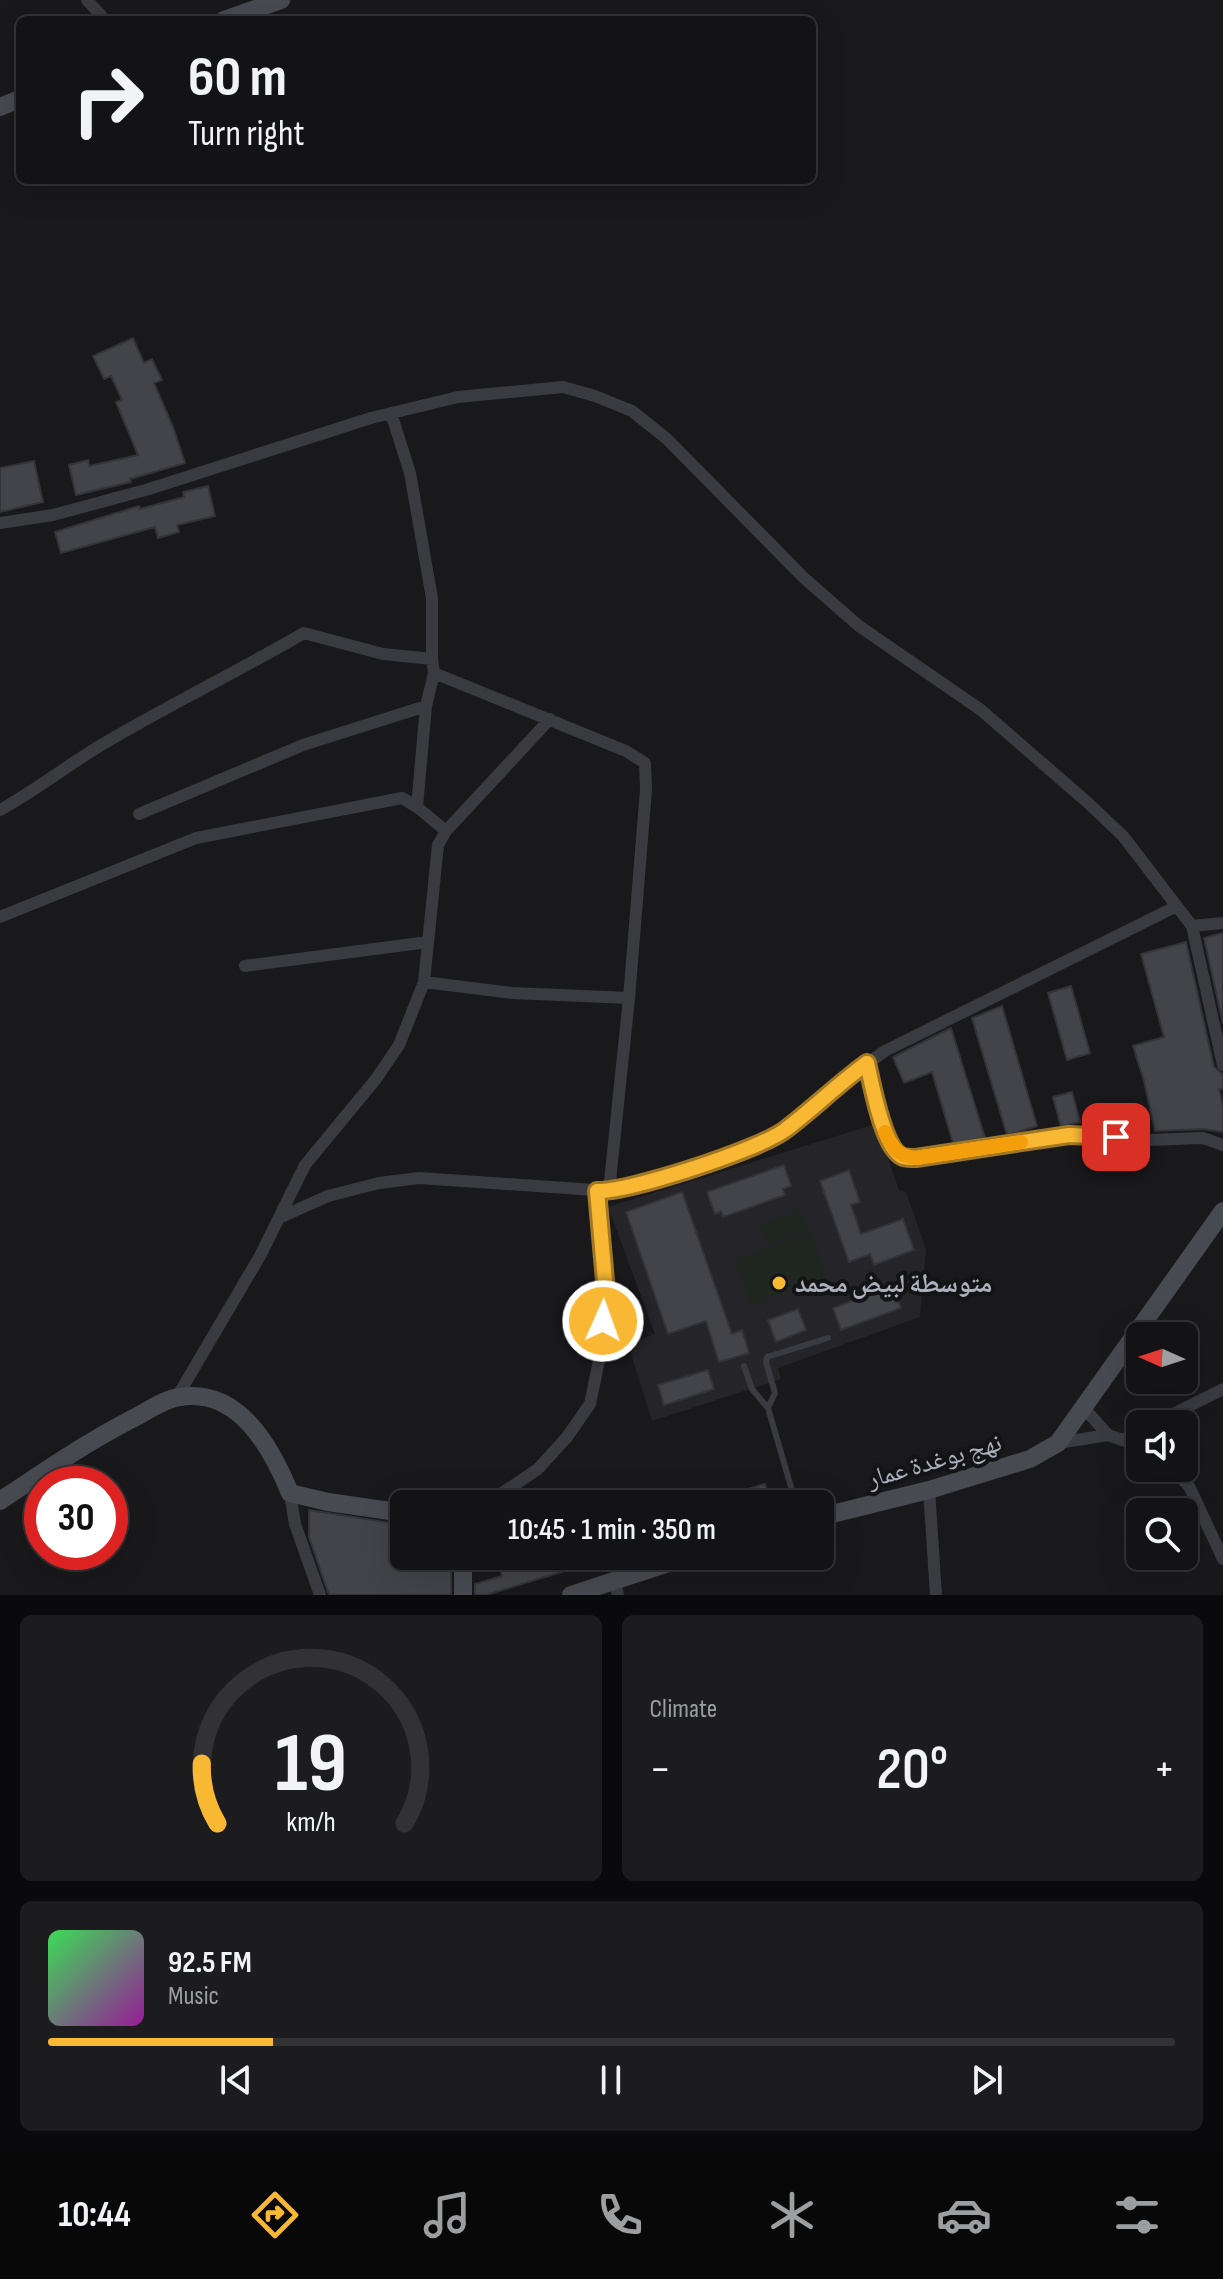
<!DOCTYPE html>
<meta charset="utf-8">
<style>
:root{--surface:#131315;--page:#1c1c1e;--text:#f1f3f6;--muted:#9d9ea0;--line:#323234;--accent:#f9b834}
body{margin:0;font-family:"Sofia Sans Condensed","Noto Naskh Arabic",sans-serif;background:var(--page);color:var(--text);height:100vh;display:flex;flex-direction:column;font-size:30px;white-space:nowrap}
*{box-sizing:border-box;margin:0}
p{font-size:26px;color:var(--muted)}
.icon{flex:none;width:44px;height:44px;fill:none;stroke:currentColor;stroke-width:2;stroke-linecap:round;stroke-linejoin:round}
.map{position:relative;height:1595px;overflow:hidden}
.drawer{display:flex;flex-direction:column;gap:20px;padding:20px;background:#0a0a0c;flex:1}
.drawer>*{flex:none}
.hud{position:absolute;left:16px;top:16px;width:800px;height:168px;border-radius:12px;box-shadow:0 8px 32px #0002,0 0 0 2px var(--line);background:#131315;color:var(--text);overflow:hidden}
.needle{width:52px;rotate:273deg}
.controls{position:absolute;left:1126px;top:1322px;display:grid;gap:16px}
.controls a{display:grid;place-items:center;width:72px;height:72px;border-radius:12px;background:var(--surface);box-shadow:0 8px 32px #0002,0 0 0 2px var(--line);font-size:40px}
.speed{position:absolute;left:24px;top:1466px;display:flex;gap:16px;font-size:40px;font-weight:700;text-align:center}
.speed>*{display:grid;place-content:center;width:104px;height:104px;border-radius:50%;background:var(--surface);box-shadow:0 8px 32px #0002,0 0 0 2px var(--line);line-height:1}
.speed .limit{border:12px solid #d22;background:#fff;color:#111}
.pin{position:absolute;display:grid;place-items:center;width:68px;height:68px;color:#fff;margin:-34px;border-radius:16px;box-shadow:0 4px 12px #0006}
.me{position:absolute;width:88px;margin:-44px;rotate:2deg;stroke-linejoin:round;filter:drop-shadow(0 0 6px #0008)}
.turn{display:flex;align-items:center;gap:28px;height:168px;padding:0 40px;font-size:36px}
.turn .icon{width:104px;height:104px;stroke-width:2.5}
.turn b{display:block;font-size:56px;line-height:68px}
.big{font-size:60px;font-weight:600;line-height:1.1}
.drawer .card{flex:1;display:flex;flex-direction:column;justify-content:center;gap:12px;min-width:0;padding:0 28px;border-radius:12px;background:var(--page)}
.drawer .dial{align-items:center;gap:0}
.dial svg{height:208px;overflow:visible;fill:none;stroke:var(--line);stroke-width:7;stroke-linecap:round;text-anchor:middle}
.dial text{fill:var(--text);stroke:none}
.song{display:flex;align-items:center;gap:24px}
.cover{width:96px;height:96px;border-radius:12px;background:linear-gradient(135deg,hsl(130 70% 55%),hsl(300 70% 35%))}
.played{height:8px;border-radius:4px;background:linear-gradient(90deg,var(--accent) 20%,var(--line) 20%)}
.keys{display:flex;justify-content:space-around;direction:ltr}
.heat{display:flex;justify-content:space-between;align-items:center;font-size:44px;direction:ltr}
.drawer .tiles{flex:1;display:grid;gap:20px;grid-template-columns:1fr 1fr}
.card:last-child{grid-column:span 2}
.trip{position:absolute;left:390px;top:1490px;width:444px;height:80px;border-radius:12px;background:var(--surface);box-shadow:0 8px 32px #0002,0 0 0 2px var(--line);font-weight:600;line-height:80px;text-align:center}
.menu{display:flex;height:128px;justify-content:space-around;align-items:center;background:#080808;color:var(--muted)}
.menu .icon{width:56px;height:56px}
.menu .active{color:var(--accent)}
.menu b{font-size:36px;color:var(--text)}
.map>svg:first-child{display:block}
.built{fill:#252529}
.green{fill:#1f2720}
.building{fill:#434449;stroke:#333338;stroke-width:2}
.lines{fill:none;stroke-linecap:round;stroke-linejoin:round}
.lane{stroke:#3a3b41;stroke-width:6}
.street{stroke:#3a3b41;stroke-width:12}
.secondary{stroke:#484a51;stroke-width:18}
.route-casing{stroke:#a27822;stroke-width:20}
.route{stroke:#f9b834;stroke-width:14}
.slow{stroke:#f59e0b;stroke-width:14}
.poi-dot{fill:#f9b834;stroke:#141417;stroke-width:3}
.labels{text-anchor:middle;stroke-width:8;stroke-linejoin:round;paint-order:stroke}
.poi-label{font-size:26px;font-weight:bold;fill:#abb0bc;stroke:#141417;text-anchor:start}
.street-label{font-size:26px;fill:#abb0bc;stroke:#141417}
</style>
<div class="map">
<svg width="1223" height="1595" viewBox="0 0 1223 1595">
<rect width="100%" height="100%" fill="#19191c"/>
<path class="built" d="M876,1124l23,66 7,2 20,57 -6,68 -142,51 3,11 -129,42 -24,-77 27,-10 -47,-127z"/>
<path class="green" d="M800,1210l8,22 -41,13 -7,-21z
M811,1233l16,45 -76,27 -16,-45z"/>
<path class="building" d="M133,338l11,25 8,-4 10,21 -8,3 19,44 12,36 -55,16 1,3 -55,13 -7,-30 19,-5 1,6 49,-11 -22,-53 6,-2 -11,-24 -7,3 -11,-23z
M34,461l9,41 -43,10v-44z
M208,486l7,30 -38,9 2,7 -21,6 -3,-11 -94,26 -6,-21 84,-26 1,3 44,-12 -1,-5z
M1223,933v91l-19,-86z
M1186,942l28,125 9,7v15h-4l4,17v26l-20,-3 -48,2 -11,-50 -11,-35 31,-9 -23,-83z
M1071,986l19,67 -23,7 -19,-67z
M1002,1006l35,120 -30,9 -35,-117z
M951,1028l34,110 -32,5 -21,-71 -28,11 -11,-26z
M1072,1092l8,30 -19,5 -8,-30z
M784,1165l7,21 -8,3 2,6 -62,22 -2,-6 -6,3 -8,-22z
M849,1170l11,32 -9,3 10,29 42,-15 11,31 -40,15 -4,-11 -21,8 -29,-81z
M682,1192l50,142 10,-4 7,23 -30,9 -13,-41 -38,13 -42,-122z
M893,1286l8,22 -60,22 -8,-22z
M798,1309l8,21 -30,12 -8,-22z
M708,1370l6,19 -50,16 -6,-20z
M765,1484l5,20h-62l-1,-3z
M309,1510l95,15v31h47v39h-122l-20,-58z
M496,1556h82l3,10 -95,29h-11v-11l27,-8z"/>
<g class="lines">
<path class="lane" d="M744,1366l8,23 16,19 28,96
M768,1408l7,-15 -9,-31 1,-5 61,-19"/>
<path class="street" d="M87,0l18,20
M391,413l19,60 22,125v61
M0,523l53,-8 96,-26 222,-71 87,-21 105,-10 32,9 37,15 35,28 137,139 55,48 122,84 106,92 36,34 69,90 31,-3
M434,673l192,78 19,12 1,27 -17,208 -20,193
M0,810c40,-22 75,-51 115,-73 62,-36 127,-68 189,-104l79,21 49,5 2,14 -8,33
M139,814l164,-69 123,-39 -9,101
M0,917l196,-79 206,-40 15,9 29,24
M1192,926l31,139
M245,966l183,-24
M424,982l88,11 117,5
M867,1063c5,21 15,85 36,93 4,2 9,2 13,2l153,-23 79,5 55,-2 20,7
M281,1217l47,-21 51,-13 40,-5 190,13 156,-48c42,-27 78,-63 120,-92l292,-145
M177,1397l83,-141 45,-91 71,-86 23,-34 25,-63 14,-137 8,-14 104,-112
M1083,1407l25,28 32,11
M1153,1424l70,-35
M1122,1440l18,-9
M1058,1443l50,-8
M1170,1468l19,18 34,73
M929,1490l7,105
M290,1493l5,31 25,71
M486,1504l52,-35 29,-32 23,-33 11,-53 5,-59 -9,-101
M614,1579l4,16"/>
<path class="secondary" d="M224,20l57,-20
M0,107l20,-8
M0,1501c43,-29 84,-57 130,-81 15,-7 33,-21 50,-23 59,-9 91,50 110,96l38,9 76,11
M820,1517l109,-27 101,-31 28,-16 165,-232
M463,1595v-39
M571,1595l119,-39"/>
</g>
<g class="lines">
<g class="route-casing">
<path id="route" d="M603,1321l3,-29 -9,-101c32,1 161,-41 188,-61 28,-21 53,-46 82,-67 5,21 16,86 36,94 4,1 9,1 13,1l153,-23 47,2"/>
</g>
<use href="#route" class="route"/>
<path class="slow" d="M885,1132c8,16 12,24 31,26l105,-16"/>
</g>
<circle class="poi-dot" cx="779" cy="1283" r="8"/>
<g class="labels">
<g class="poi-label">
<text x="795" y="1292">متوسطة لبيض محمد</text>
</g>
<g class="street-label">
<text transform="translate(934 1460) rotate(-16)" y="9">نهج بوغدة عمار</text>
</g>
</g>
</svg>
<div class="controls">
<a><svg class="needle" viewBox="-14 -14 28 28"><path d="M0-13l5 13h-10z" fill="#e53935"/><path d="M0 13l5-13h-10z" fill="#9d9ea0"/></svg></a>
<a><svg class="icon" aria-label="sound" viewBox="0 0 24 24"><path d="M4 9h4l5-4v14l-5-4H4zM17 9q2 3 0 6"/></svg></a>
<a><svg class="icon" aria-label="search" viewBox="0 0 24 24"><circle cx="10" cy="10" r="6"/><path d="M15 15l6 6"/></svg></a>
</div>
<div class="speed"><div class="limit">30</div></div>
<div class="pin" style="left:1116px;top:1137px;background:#d93025"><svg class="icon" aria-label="arrive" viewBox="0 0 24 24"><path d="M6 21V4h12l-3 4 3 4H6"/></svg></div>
<svg class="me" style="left:603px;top:1321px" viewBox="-20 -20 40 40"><circle r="17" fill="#f9b834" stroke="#fff" stroke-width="3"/><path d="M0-11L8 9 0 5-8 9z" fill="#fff"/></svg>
<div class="trip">10:45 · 1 min · 350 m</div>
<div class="hud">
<div class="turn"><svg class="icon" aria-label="right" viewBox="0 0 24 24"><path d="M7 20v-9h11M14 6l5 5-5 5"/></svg><div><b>60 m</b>Turn right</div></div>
</div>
</div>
<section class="drawer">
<div class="tiles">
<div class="card dial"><svg viewBox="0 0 100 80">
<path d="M14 69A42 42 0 1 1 86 69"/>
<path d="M14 69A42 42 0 0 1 8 46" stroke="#f9b834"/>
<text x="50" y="56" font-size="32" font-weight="700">19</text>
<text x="50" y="72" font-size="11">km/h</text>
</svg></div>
<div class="card"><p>Climate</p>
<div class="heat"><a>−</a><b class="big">20°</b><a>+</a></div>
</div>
<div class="card">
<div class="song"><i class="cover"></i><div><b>92.5 FM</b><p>Music</p></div></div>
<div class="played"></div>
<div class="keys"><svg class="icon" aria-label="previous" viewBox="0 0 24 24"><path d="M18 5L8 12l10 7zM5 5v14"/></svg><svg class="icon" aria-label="pause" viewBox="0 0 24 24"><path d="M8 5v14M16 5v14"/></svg><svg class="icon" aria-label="next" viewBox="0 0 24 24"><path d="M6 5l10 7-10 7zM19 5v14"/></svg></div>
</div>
</div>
</section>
<nav class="menu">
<b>10:44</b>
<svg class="icon active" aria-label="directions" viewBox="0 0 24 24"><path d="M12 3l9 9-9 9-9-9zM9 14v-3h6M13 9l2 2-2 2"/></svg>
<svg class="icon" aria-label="music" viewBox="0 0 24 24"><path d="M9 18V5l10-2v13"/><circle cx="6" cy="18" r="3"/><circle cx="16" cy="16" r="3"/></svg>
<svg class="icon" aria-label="phone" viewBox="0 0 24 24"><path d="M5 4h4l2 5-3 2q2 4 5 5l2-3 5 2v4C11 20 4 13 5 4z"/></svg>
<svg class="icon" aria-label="climate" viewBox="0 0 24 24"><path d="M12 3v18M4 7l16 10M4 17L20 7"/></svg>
<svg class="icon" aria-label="car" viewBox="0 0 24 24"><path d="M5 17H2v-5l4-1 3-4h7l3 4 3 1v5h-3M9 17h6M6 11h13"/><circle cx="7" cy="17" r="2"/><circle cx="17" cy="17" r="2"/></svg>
<svg class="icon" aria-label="filters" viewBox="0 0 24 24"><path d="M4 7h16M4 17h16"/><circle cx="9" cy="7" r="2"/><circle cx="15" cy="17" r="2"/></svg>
</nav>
